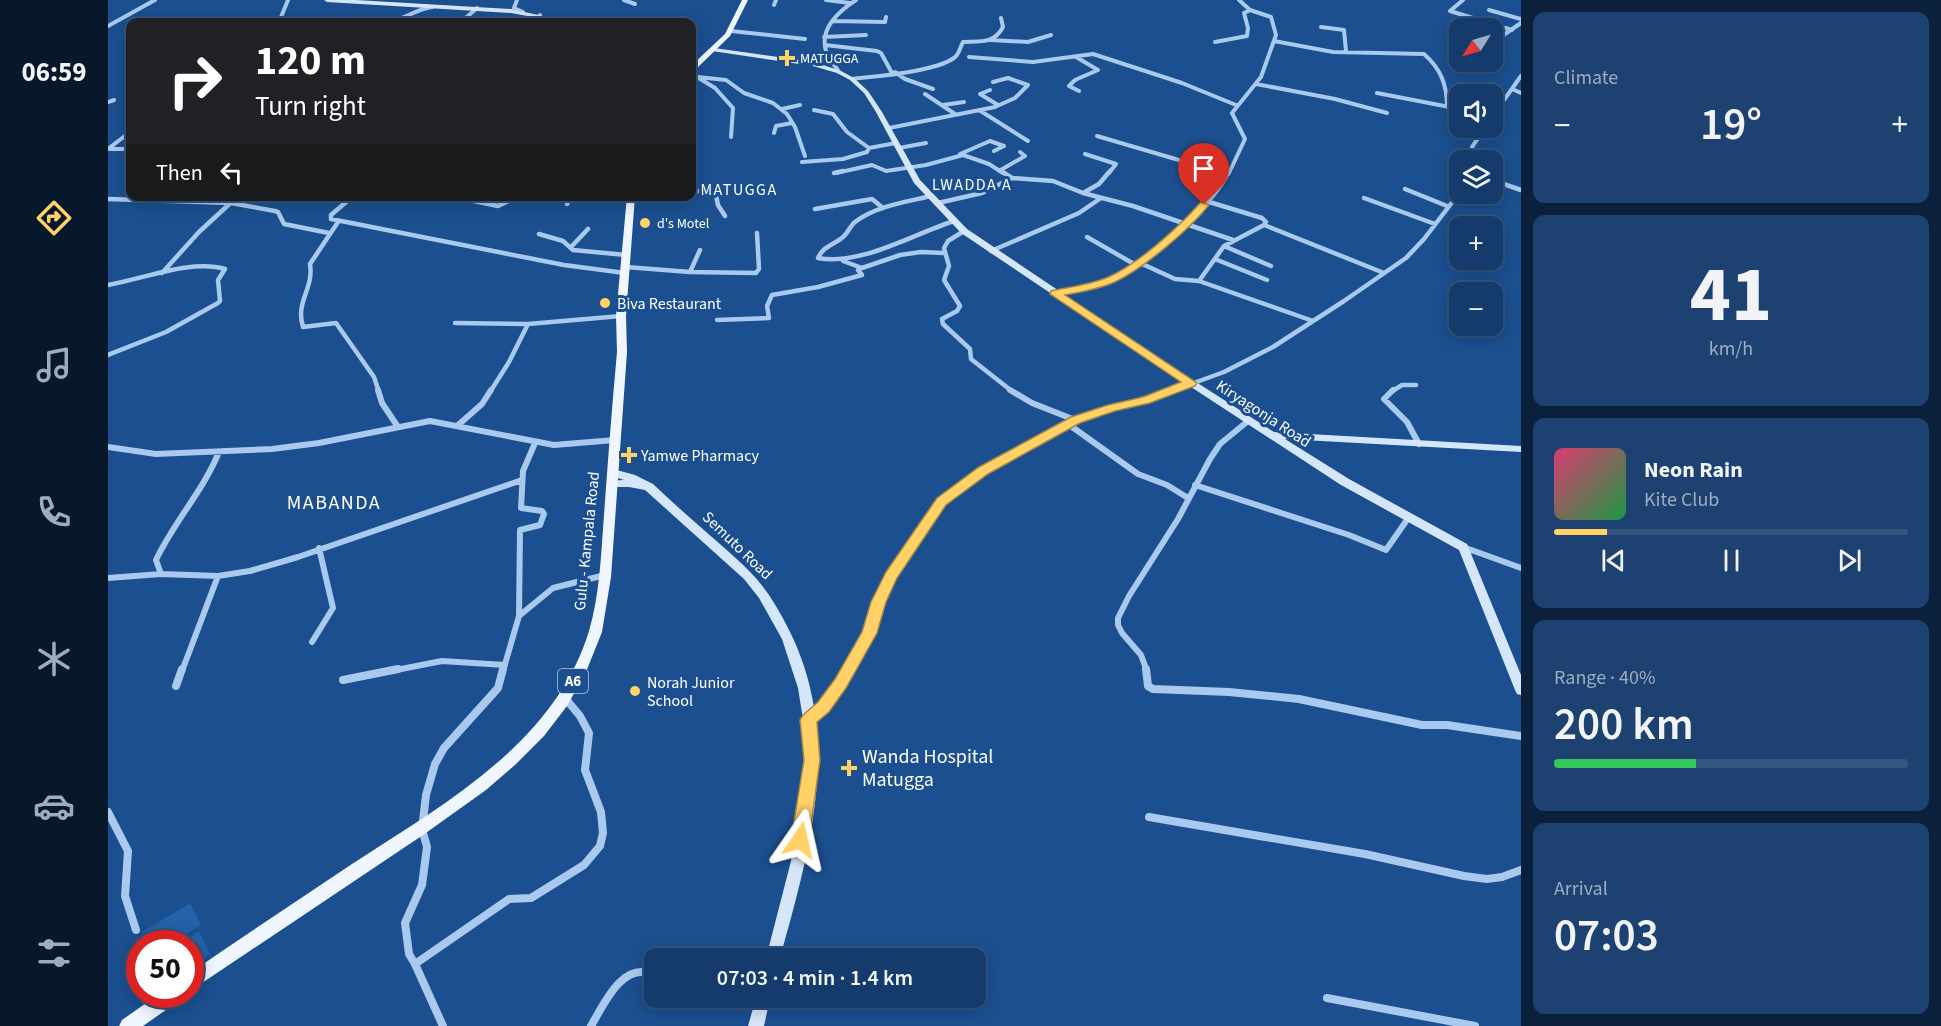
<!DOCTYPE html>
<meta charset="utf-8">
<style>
:root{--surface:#143b6b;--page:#1d4271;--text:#f1f3f6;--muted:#9dadc1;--line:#33557e;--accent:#ffd166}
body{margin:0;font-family:"Source Sans 3",sans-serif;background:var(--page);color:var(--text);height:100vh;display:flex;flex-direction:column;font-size:22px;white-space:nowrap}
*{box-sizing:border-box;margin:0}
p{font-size:20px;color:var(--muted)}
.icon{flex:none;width:33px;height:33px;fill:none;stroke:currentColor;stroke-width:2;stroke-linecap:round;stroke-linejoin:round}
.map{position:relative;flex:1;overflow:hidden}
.panel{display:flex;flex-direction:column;gap:12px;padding:12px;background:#0b203b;width:420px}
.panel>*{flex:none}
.banner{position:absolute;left:18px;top:18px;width:570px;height:183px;border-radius:12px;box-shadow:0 3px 15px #0003,0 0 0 2px var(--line);background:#202124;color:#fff;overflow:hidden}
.needle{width:39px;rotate:233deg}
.controls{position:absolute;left:1341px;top:18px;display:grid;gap:12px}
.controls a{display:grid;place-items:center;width:54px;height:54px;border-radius:12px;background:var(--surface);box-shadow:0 3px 15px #0003,0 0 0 2px var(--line);font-size:30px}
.speed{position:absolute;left:18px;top:930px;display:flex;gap:12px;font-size:30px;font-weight:700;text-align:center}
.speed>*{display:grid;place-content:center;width:78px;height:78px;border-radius:50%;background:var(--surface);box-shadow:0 3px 15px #0003,0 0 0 2px var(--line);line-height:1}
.speed .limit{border:9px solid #d22;background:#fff;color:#111}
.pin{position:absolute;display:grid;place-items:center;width:51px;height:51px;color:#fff;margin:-62px -26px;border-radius:50% 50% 50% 0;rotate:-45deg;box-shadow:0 0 6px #0007}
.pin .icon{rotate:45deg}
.me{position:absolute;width:66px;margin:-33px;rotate:11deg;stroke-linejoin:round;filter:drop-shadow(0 0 4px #0008)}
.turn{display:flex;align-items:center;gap:21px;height:126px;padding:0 30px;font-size:27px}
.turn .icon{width:78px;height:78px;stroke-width:2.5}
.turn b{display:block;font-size:42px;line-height:51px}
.then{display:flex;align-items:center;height:57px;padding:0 30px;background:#0003;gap:12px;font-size:22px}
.big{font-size:45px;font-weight:600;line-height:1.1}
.panel .tile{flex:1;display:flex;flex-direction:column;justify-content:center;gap:9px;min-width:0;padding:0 21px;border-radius:12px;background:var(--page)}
.panel .dial{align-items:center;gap:0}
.dial b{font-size:78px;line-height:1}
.song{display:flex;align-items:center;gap:18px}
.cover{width:72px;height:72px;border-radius:9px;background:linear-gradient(135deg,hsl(340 70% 55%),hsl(140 70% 35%))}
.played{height:6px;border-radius:3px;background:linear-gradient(90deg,var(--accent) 15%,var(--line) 15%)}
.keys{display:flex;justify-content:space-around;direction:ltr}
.heat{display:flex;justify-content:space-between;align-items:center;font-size:33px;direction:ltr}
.charge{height:9px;border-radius:4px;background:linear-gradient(90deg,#34c759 40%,var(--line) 0)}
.trip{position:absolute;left:536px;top:948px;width:342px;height:60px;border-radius:12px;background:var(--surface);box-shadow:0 3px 15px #0003,0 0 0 2px var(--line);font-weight:600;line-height:60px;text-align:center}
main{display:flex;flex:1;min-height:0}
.dock{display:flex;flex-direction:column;width:108px;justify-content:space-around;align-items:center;background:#08182b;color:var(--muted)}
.dock .icon{width:42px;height:42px}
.dock .active{color:var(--accent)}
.dock b{font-size:27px;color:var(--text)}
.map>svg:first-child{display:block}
.green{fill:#2461a8}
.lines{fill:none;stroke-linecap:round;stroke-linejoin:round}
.street-far3{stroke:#a9c9ee;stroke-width:4}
.street-far2{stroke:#a9c9ee;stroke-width:4.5}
.street-far1{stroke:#a9c9ee;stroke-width:6}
.street{stroke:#a9c9ee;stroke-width:8}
.secondary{fill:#d6e6fa;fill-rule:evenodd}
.primary{fill:#f0f6ff;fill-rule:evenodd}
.route{fill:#ffd166;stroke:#a68842;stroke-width:1.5}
.poi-dot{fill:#ffd166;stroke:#1b4f8f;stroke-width:2}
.labels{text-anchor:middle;stroke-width:6;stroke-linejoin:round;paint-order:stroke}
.far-poi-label{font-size:14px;fill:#fff;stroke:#1b4f8f;text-anchor:start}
.shield{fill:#1b4f8f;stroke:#bbcadd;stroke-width:1.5}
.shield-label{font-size:15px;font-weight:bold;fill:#fff}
.far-quarter-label{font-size:16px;letter-spacing:1.5px;fill:#fff;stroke:#1b4f8f}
.poi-label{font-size:16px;fill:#fff;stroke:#1b4f8f;text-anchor:start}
.street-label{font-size:16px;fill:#fff;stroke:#1b4f8f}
.quarter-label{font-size:20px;letter-spacing:1.5px;fill:#fff;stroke:#1b4f8f}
.near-poi-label{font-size:20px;fill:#fff;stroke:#1b4f8f;text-anchor:start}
</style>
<main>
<nav class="dock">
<b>06:59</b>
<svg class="icon active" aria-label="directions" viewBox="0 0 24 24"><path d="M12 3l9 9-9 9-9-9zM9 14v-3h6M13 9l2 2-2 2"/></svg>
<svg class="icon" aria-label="music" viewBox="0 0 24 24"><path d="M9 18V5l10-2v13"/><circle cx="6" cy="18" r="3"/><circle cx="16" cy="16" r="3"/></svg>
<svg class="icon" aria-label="phone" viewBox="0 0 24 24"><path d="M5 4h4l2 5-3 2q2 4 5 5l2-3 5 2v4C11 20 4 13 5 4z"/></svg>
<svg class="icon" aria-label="climate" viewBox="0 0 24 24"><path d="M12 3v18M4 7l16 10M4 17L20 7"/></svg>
<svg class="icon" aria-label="car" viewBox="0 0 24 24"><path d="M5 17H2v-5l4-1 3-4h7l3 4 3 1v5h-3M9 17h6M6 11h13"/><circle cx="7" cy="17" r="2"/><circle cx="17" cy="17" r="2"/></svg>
<svg class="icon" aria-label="filters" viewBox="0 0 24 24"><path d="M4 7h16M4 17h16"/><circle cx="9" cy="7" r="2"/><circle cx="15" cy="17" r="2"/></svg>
</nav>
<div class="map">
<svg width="1413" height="1026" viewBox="0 0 1413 1026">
<rect width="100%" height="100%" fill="#1b4f8f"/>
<path class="green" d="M82,903l11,22 -30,18h-24l-5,-11z
M91,931l11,23 -19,14 -1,-24 -10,-1z"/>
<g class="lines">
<path class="street-far3" d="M409,0l-3,8 9,4
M516,0l11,4
M718,0l24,3
M1355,0l-13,11 62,19
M666,5l2,-5
M1381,10l32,9
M724,21l53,1 1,-5
M171,22l9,-22
M283,22c15,-4 26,-13 41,-15
M353,22l16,-14
M423,22l9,-7
M0,26l47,-26
M1213,27l23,3 2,21
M623,31l74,8
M716,37l42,-2
M882,40l38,2 23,-7
M1166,41l59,11 91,2c17,15 23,31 23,53
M1107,42l32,-6 1,-8 -4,-15 6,-3
M1384,43l29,-20
M717,45l52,6 4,2 11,20
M861,57l64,5 60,-8 89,29 54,22
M968,57l22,13 -23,10 -6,6 10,5
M731,72c-4,-7 -11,-13 -13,-21 -7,-23 13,-40 30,-51
M787,72l10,7 28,10
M584,74l23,14 18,20 -2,29
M590,77l28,3 18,13 29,10 14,11 8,13 10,29
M744,79c25,-3 82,-7 102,-21 5,-3 6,-11 9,-16 18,-1 31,2 40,-15l-2,-9
M885,82l15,-4 20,7 -13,13 -18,8
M1148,84l79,15 52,14
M1404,89l9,4
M1269,93l83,16
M817,94l30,20
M0,102l6,-2
M835,105l21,-3
M674,109l18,-4
M706,110l19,4 14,18 22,16 27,-5
M871,110l49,31
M1384,117l29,-41
M781,128l106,-21 3,-2 -18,-11 10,-4
M666,133l2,-7 16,-3
M989,136l126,37
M791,148l27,-5
M0,149l22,-17
M2,149h20
M852,154l30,-13 14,5 -10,5
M977,154l31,10 -7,9
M1363,160l1,-13 13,-19
M694,162l41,-3 24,-7 2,-4
M891,171l26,-15 -5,-4
M728,173l36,-8 14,6 40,-6 37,-10 26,9 14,9
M1121,173l16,-34 -13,-26 29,-36 15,-42 -5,-18 -21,-7 -11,-10"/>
<path class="street-far2" d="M893,171l11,7 41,3 30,12 50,13 100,34
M1110,171l10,3
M726,173l9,-2
M1384,180l29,10
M1297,189l42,17
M584,191h23l3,14 7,11
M975,193l16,-9 11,-13
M245,196l-22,19v4l233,46 61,8
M342,196l48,10 21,-10
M823,196c-25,6 -55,10 -76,26 -5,4 -7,11 -12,15 -9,8 -20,9 -25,21 43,8 95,-24 136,-37
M1256,198l71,26
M0,199l123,4 44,8 3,1 6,12 45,9
M1098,201l56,17 4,4 -2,3
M830,203l44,-10 30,-15
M459,204l4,-8
M707,209l57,-10 11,9
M230,222l-28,42c4,25 -15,38 -7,63l33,-4 38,54 5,15
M856,231l-16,10 -4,7 5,18 -5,14 16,26 -3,5 -15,8 1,5 27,25 1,10 42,33
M431,234l24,7 10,9 53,5
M979,237l47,27
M464,246l16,-17
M1116,246l47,20
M883,251l88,-38 22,-15
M1107,259l52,21
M735,261l19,7 38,-13 21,-3 22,1
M1030,262l37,17 24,2 114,40
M518,267l64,5 66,1 3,-4 -2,-36
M582,272l10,-22
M54,273l37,-41 39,-36
M1091,281l25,-35 40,-21 120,48
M0,285c35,-6 83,-26 117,-16l-7,11 2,21 -2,2 -52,29 -58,23
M948,293c19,-3 37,-6 54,-13 37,-16 102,-73 119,-109
M609,320l52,-2 -2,-12 5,-11 46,-8 44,-12 -4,-5 2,-2
M347,323l73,1
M382,392l19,-30 19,-38 93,-8
M1061,392l55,-20 49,-25 71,-46 62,-43 18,-19 36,-47
M1283,392l11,-7h14"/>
<path class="street-far1" d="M270,390l4,13 16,24
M902,390l22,13 43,17
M1285,390l-9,9 23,23 12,22
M960,424l70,50 29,11 21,13
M349,426l25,-22 9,-14
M0,447l48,7 116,-5 47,-6 111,-22 124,24 61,-5
M1087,485l154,50 37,15 23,-33
M1355,547l58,21
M53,574l-5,-14c18,-38 47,-69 63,-108
M0,578l53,-4 57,2 32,-5 48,-14 224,-77
M411,616l1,-86 20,-5 4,-11 -2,-3 -21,-3 2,-37 12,-28
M204,642l21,-34 -14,-60
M74,671l36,-95
M283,671l51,-10 63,4
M395,671l16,-55 34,-28 52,-13
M741,671l20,-37 21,-56 51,-77 42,-30 92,-51 98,-30
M1039,671l-6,-16 -19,-22 -4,-8v-7l11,-22 49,-77 32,-60 10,-15 28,-23"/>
<path class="street" d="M395,669l-5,19 -54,60 -9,16 -9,31 -4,34 5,18 -5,38 -17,38 4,31 6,10 94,-65 22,-1 53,-33 16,-19 3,-13 -2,-21 -16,-42 4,-37 -9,-17 -15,-18
M1038,669l2,17 5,3 76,3 70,7 123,26h25l74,11
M235,680l55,-11
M68,686l6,-17
M700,720l19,-18 23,-33
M0,812l20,39 -3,45 11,34
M1041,817l216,37 99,22 23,3 15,-2 19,-7
M307,964l28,62
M1219,998l148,28
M483,1026c13,-22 32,-66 63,-51"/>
<path class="secondary" d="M216,0h32l155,9 59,13h-10l-49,-9 -184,-11z
M606,48l100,14 27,9 13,7 14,13 14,21 38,68 47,49 201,135 106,68 247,14v6l-236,-13 64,40 118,65 54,131v20l-4,-1 -2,-4 -56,-140 -118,-65 -179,-117 -201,-135 -47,-50 -38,-71 -12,-19 -14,-13 -13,-7 -24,-7 -101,-15v-2z
M505,469l22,6 18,9c22,21 45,41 68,61 10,9 21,18 30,28 16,16 28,37 38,57 54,107 21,220 -9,328h-14l25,-97 13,-74 2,-49 -8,-50 -16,-49 -23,-41 -15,-19 -99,-89 -16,-3h-21l-1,-3 1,-3 16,-1 -15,-5 -1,-2z
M648,998h14l-6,28h-16z"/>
<path class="primary" d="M634,0h6l-18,36 -35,34h-3v-5l33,-31z
M519,196h8l-9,120 1,36 -16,225 -9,55 -16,40 -19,34 -23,30 -28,28 -30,26 -63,45 -233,156v-18c54,-37 108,-73 162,-109 92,-60 203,-121 237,-233 11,-37 12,-78 15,-116 4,-55 8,-109 13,-163l-1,-36z
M51,994h23l-2,6 -37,26h-24l3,-6z"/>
</g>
<path class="route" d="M1093,202l8,3c-20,25 -65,63 -94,77 -16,7 -33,10 -50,13l132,88 -2,3 -45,17 -35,8 -35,12 -92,51 -42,31 -49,73 -11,24 -9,31 -31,55 -17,24 -12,10 3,38 -11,80 -3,5 -6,3 -6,-3 -3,-5 13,-80 -4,-40 3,-5 15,-13 17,-23 27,-47 9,-30 15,-30 51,-74 42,-31 92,-50 37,-12 35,-8 38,-15 -131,-88 1,-3c19,-4 37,-6 55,-13 30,-12 73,-51 95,-76z"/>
<g class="poi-dot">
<path d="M676 49h6v6h6v6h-6v6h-6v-6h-6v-6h6z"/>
<circle cx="537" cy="223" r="6"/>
<circle cx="497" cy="303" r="6"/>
<path d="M518 446h6v6h6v6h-6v6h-6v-6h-6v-6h6z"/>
<circle cx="527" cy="691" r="6"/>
<path d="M738 759h6v6h6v6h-6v6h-6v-6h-6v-6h6z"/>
</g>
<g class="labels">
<g class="far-poi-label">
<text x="692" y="63">MATUGGA</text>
<text x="549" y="228">d's Motel</text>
</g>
<rect class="shield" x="450" y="669" width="30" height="24" rx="4.5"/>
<g class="shield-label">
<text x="465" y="686">A6</text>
</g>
<g class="far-quarter-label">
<text x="864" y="190">LWADDA A</text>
<text x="631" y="195">MATUGGA</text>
</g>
<g class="poi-label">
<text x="509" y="309">Biva Restaurant</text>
<text x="533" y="461">Yamwe Pharmacy</text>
<text x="539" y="688">Norah Junior<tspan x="539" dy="18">School</tspan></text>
</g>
<g class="street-label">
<text transform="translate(1156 413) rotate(33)" y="6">Kiryagonja Road</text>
<text transform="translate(478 541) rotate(-84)" y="6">Gulu - Kampala Road</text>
<text transform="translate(630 545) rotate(44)" y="6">Semuto Road</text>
</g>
<g class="quarter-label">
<text x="226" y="509">MABANDA</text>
</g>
<g class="near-poi-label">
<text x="754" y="763">Wanda Hospital<tspan x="754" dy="23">Matugga</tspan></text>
</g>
</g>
</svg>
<div class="controls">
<a><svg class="needle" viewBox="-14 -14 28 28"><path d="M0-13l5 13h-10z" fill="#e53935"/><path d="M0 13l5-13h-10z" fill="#9dadc1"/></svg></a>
<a><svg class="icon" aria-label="sound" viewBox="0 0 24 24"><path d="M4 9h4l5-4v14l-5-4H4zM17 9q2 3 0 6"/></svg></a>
<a><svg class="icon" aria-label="layers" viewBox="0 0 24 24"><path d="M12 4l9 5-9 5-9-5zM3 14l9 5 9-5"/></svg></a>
<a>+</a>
<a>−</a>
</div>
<div class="speed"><div class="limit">50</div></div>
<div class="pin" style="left:1096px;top:205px;background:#d93025"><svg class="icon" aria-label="arrive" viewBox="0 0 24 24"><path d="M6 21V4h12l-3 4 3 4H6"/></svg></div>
<svg class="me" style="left:692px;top:840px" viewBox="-20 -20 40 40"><path d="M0-17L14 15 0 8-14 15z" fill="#ffd166" stroke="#fff" stroke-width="4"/></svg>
<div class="trip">07:03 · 4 min · 1.4 km</div>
<div class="banner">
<div class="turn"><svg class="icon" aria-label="right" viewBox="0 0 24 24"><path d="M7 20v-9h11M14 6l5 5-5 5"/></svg><div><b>120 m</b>Turn right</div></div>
<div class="then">Then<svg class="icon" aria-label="left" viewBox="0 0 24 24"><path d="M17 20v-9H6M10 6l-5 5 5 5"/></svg></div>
</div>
</div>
<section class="panel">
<div class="tile"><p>Climate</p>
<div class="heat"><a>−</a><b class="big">19°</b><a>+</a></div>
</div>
<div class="tile dial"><b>41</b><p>km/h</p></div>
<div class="tile">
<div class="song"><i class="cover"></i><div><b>Neon Rain</b><p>Kite Club</p></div></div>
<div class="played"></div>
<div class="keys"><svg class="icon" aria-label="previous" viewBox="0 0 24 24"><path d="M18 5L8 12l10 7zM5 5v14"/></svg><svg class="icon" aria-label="pause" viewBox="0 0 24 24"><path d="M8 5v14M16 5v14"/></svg><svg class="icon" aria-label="next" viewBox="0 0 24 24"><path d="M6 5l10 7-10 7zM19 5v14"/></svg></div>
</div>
<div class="tile"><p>Range · 40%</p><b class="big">200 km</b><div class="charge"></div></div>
<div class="tile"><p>Arrival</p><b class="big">07:03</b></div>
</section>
</main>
